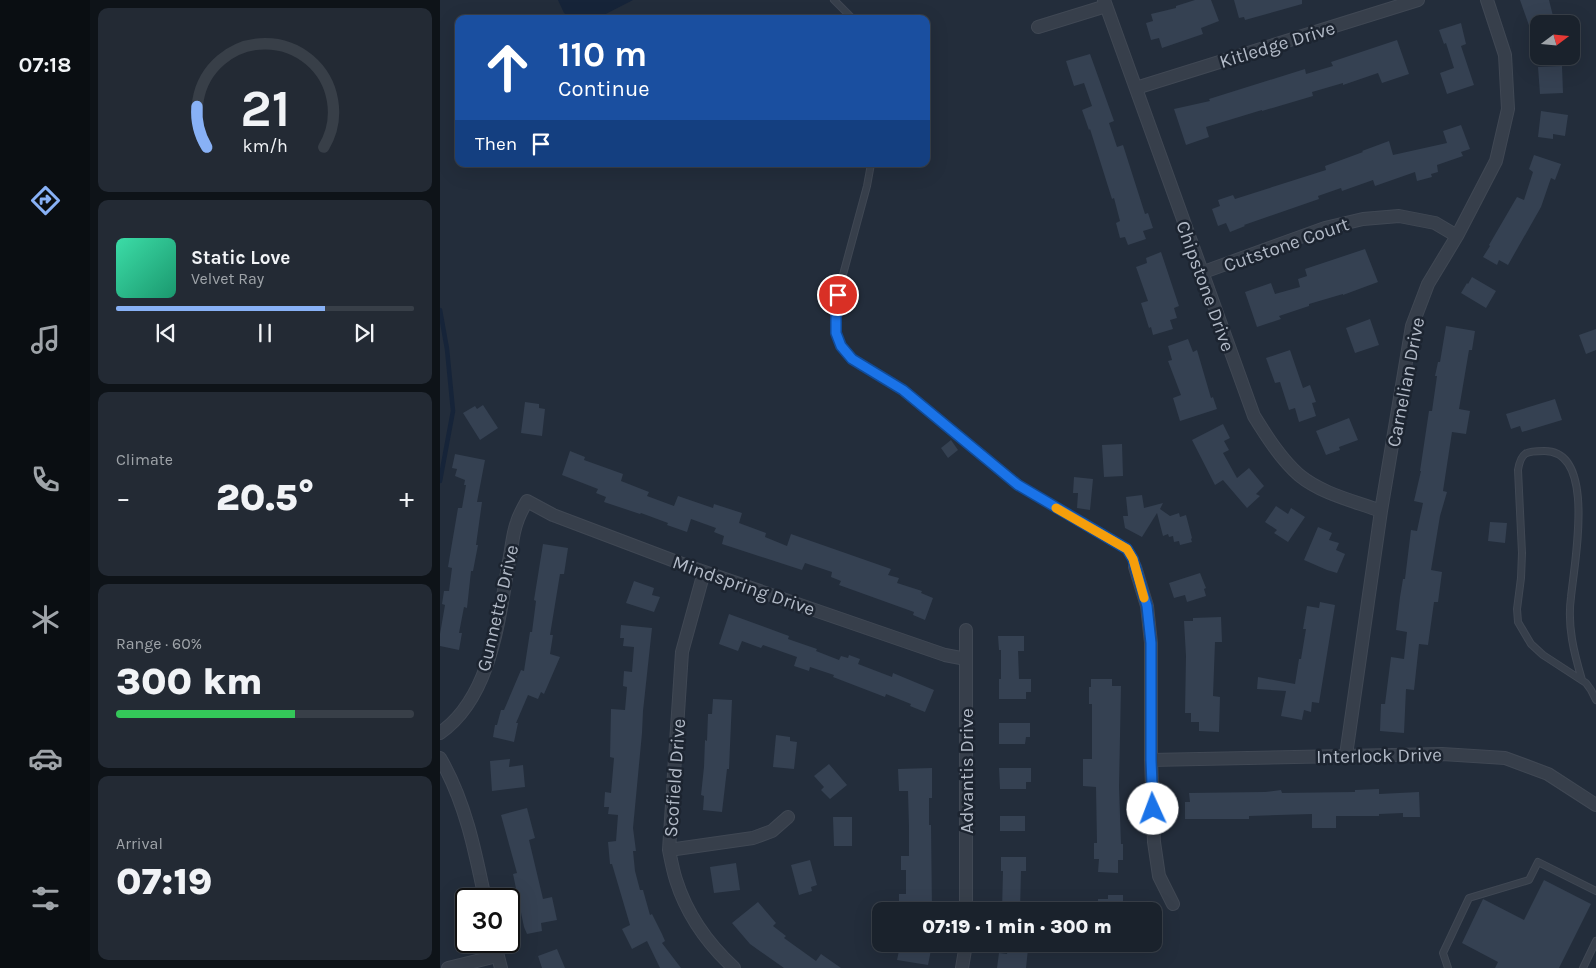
<!DOCTYPE html>
<meta charset="utf-8">
<style>
:root{--surface:#1a222c;--page:#232a34;--text:#f1f3f6;--muted:#9fa4a9;--line:#383f48;--accent:#88b1f6}
body{margin:0;font-family:Karla,sans-serif;background:var(--page);color:var(--text);height:100vh;display:flex;flex-direction:column;font-size:19px;white-space:nowrap}
*{box-sizing:border-box;margin:0}
p{font-size:16px;color:var(--muted)}
.icon{flex:none;width:28px;height:28px;fill:none;stroke:currentColor;stroke-width:2;stroke-linecap:round;stroke-linejoin:round}
.map{position:relative;flex:1;overflow:hidden}
.drawer{display:flex;flex-direction:column;gap:8px;padding:8px;background:#0e1318;width:350px}
.drawer>*{flex:none}
.hud{position:absolute;left:15px;top:15px;width:475px;height:152px;border-radius:10px;box-shadow:0 5px 20px #0002,0 0 0 1px var(--line);background:#1a4fa0;color:#fff;overflow:hidden}
.needle{width:32px;rotate:74deg}
.fabs{position:absolute;left:1090px;top:15px;display:grid;gap:10px}
.fabs a{display:grid;place-items:center;width:50px;height:50px;border-radius:10px;background:var(--surface);box-shadow:0 5px 20px #0002,0 0 0 1px var(--line);font-size:25px}
.speed{position:absolute;left:15px;top:888px;display:flex;gap:10px;font-size:25px;font-weight:700;text-align:center}
.speed>*{display:grid;place-content:center;width:65px;height:65px;border-radius:50%;background:var(--surface);box-shadow:0 5px 20px #0002,0 0 0 1px var(--line);line-height:1}
.speed .limit{border:2px solid #111;border-radius:8px;background:#fff;color:#111}
.pin{position:absolute;display:grid;place-items:center;width:42px;height:42px;color:#fff;margin:-21px;border:2px solid #fff;border-radius:50%;box-shadow:0 1px 5px #0007}
.me{position:absolute;width:55px;margin:-28px;rotate:358deg;stroke-linejoin:round;filter:drop-shadow(0 0 4px #0008)}
.turn{display:flex;align-items:center;gap:18px;height:105px;padding:0 20px;font-size:22px}
.turn .icon{width:65px;height:65px;stroke-width:2.5}
.turn b{display:block;font-size:35px;line-height:42px}
.then{display:flex;align-items:center;height:48px;padding:0 20px;background:#0003;gap:10px;font-size:19px}
.big{font-size:38px;font-weight:800;line-height:1.1}
.drawer .widget{flex:1;display:flex;flex-direction:column;justify-content:center;gap:8px;min-width:0;padding:0 18px;border-radius:10px;background:var(--page)}
.drawer .dial{align-items:center;gap:0}
.dial svg{height:130px;overflow:visible;fill:none;stroke:var(--line);stroke-width:7;stroke-linecap:round;text-anchor:middle}
.dial text{fill:var(--text);stroke:none}
.song{display:flex;align-items:center;gap:15px}
.cover{width:60px;height:60px;border-radius:8px;background:linear-gradient(135deg,hsl(160 70% 55%),hsl(160 70% 35%))}
.played{height:5px;border-radius:2px;background:linear-gradient(90deg,var(--accent) 70%,var(--line) 70%)}
.keys{display:flex;justify-content:space-around;direction:ltr}
.heat{display:flex;justify-content:space-between;align-items:center;font-size:28px;direction:ltr}
.charge{height:8px;border-radius:4px;background:linear-gradient(90deg,#34c759 60%,var(--line) 0)}
.trip{position:absolute;left:432px;top:902px;width:290px;height:50px;border-radius:10px;background:var(--surface);box-shadow:0 5px 20px #0002,0 0 0 1px var(--line);font-weight:800;line-height:50px;text-align:center}
main{display:flex;flex:1;min-height:0}
.dock{display:flex;flex-direction:column;width:90px;justify-content:space-around;align-items:center;background:#0a0e12;color:var(--muted)}
.dock .icon{width:35px;height:35px}
.dock .active{color:var(--accent)}
.dock b{font-size:22px;color:var(--text)}
.map>svg:first-child{display:block}
.water{fill:#162439}
.lines{fill:none;stroke-linecap:round;stroke-linejoin:round}
.stream{stroke:#162439;stroke-width:4.5}
.building{fill:#354152}
.lane-casing{stroke:#404854;stroke-width:8}
.street-casing{stroke:#404854;stroke-width:14}
.lane{stroke:#373f4b;stroke-width:6}
.street{stroke:#373f4b;stroke-width:12}
.route-casing{stroke:#114b97;stroke-width:12}
.route{stroke:#1a73e8;stroke-width:9}
.slow{stroke:#f59e0b;stroke-width:9}
.labels{text-anchor:middle;stroke-width:5;stroke-linejoin:round;paint-order:stroke}
.street-label{font-size:19px;fill:#b2bac7;stroke:#1c2430}
</style>
<main>
<nav class="dock">
<b>07:18</b>
<svg class="icon active" aria-label="directions" viewBox="0 0 24 24"><path d="M12 3l9 9-9 9-9-9zM9 14v-3h6M13 9l2 2-2 2"/></svg>
<svg class="icon" aria-label="music" viewBox="0 0 24 24"><path d="M9 18V5l10-2v13"/><circle cx="6" cy="18" r="3"/><circle cx="16" cy="16" r="3"/></svg>
<svg class="icon" aria-label="phone" viewBox="0 0 24 24"><path d="M5 4h4l2 5-3 2q2 4 5 5l2-3 5 2v4C11 20 4 13 5 4z"/></svg>
<svg class="icon" aria-label="climate" viewBox="0 0 24 24"><path d="M12 3v18M4 7l16 10M4 17L20 7"/></svg>
<svg class="icon" aria-label="car" viewBox="0 0 24 24"><path d="M5 17H2v-5l4-1 3-4h7l3 4 3 1v5h-3M9 17h6M6 11h13"/><circle cx="7" cy="17" r="2"/><circle cx="17" cy="17" r="2"/></svg>
<svg class="icon" aria-label="filters" viewBox="0 0 24 24"><path d="M4 7h16M4 17h16"/><circle cx="9" cy="7" r="2"/><circle cx="15" cy="17" r="2"/></svg>
</nav>
<section class="drawer">
<div class="widget dial"><svg viewBox="0 0 100 80">
<path d="M14 69A42 42 0 1 1 86 69"/>
<path d="M14 69A42 42 0 0 1 8 44" stroke="#88b1f6"/>
<text x="50" y="56" font-size="32" font-weight="700">21</text>
<text x="50" y="72" font-size="11">km/h</text>
</svg></div>
<div class="widget">
<div class="song"><i class="cover"></i><div><b>Static Love</b><p>Velvet Ray</p></div></div>
<div class="played"></div>
<div class="keys"><svg class="icon" aria-label="previous" viewBox="0 0 24 24"><path d="M18 5L8 12l10 7zM5 5v14"/></svg><svg class="icon" aria-label="pause" viewBox="0 0 24 24"><path d="M8 5v14M16 5v14"/></svg><svg class="icon" aria-label="next" viewBox="0 0 24 24"><path d="M6 5l10 7-10 7zM19 5v14"/></svg></div>
</div>
<div class="widget"><p>Climate</p>
<div class="heat"><a>−</a><b class="big">20.5°</b><a>+</a></div>
</div>
<div class="widget"><p>Range · 60%</p><b class="big">300 km</b><div class="charge"></div></div>
<div class="widget"><p>Arrival</p><b class="big">07:19</b></div>
</section>
<div class="map">
<svg width="1156" height="968" viewBox="0 0 1156 968">
<rect width="100%" height="100%" fill="#232d3b"/>
<path class="water" d="M118,0h75l-37,19h-24l-8,-6z"/>
<g class="lines">
<path class="stream" d="M0,310l7,39 6,62 -13,70"/>
</g>
<path class="building" d="M755,0h16l8,21 -18,7 2,6 -41,14 -3,-10 -8,2 -5,-17 7,-2 -2,-7 25,-6v-2z
M794,0h68v4l-57,16 -1,-3 -5,1z
M1080,0h29l6,24h-16v24h-2z
M1021,23l5,21 -5,2 13,39 -27,9 -7,-21 14,-5 -8,-25 -2,1 -5,-14z
M957,40l12,34 -27,9 -4,-10 -35,12v-2l-31,9 1,4 -51,15v-1l-56,17 3,10 -23,8 -12,-36 36,-8 -1,-2 96,-30 1,5 27,-8 -2,-4z
M650,54l24,67 -5,2 8,24 6,-2 22,69 3,-1 5,15 -10,3 3,8 -18,6 -3,-8 -5,1 -4,-15 4,-2 -6,-23 -2,1 -22,-70 -1,1 -7,-20 10,-4 -8,-23 -10,3 -8,-25z
M1122,66l1,27 -23,1 -2,-27z
M1101,111l27,4 -3,21 -12,-2v5l-15,-2z
M1021,125l9,24 -9,3 2,4 -26,9 1,7 -7,2 1,3 -15,4 -2,-9 -40,14 -2,-6 -31,11 -1,-3 -23,8 1,3 -75,26 1,1 -15,6 -4,-9 -8,3 -6,-17 8,-3 -2,-6 15,-5 2,4 91,-29 -1,-4 38,-14 -1,-1 27,-10 4,14 54,-12 -4,-12z
M1094,155l27,9 -6,16 -4,-2 -10,29 -33,58 -9,-5 -2,5 -14,-8 7,-11 -1,-1 28,-48 7,3 9,-28 -4,-3z
M925,249l13,33 -35,13v-1l-34,10v2l-30,10 2,3 -24,8 -12,-35 26,-9 4,11 25,-7 -2,-8 9,-3 -2,-7z
M721,252l18,54 -5,2 3,10 -7,2 3,9 -20,6 -2,-8 -2,1 -8,-25 7,-2 -12,-34 11,-4 -1,-5z
M1032,277l24,14 -10,17 -25,-15 6,-10 1,1z
M930,319l9,26 -24,8 -9,-25z
M1006,326l29,5 -3,19h-3l-10,59 11,2 -4,23 -14,-2 -9,59 4,1 -7,24 -9,54 11,2 -4,30h-4l-6,43 -9,-1 -5,46 -8,-1 -2,44 -24,-2 1,-27h4l6,-47 13,2 3,-27 -11,-2 4,-33 3,-18h2l6,-49 6,1 6,-28 -9,-2 7,-30h-1l9,-60h3l5,-35h-2l3,-14h2z
M1156,329v21l-10,4 -7,-19z
M748,339l5,13 4,-2 14,48 2,-1 4,12 -37,12 -7,-23 8,-3 -13,-34 4,-1 -4,-14z
M850,350l13,38 7,-3 6,17 -4,1 4,13 -17,6 -4,-14 -6,2 -9,-28 -5,1 -9,-25z
M1115,399l7,21 -40,12 -2,-6 -9,3 -5,-15z
M85,402l14,2v4l6,1 -3,27 -21,-3z
M43,405l15,23 -18,12 -17,-27 12,-7 2,3z
M909,418l9,22 -19,7 1,3 -14,5 -10,-24z
M783,424l7,14 -6,3 5,9 -6,3 14,25 12,-10 15,18 -8,8 4,2 -13,12 -24,-28 -8,5 -23,-45z
M511,440l7,10 -10,8 -7,-10z
M682,444l1,32 -19,1 -2,-32z
M130,451l15,6 -1,3 39,14 -2,7 28,11 -2,4 27,10 4,-10 35,12 1,-4 28,9 -3,10 27,10 -1,4 22,9 4,-12 100,35 -3,6 11,3 -2,5 25,8 -1,2 12,5 -8,22 -12,-5 1,-3 -75,-27 2,-4 -10,-4 1,-5 -27,-9 -3,7 -80,-26 2,-8 -10,-4 2,-4 -25,-9 -4,13 -20,-7 1,-2 -27,-10 -1,1 -36,-12 2,-5 -10,-4 2,-4 -36,-14z
M15,454l30,6 -8,42h5l-6,43h2l-5,26h-2l-4,37 -3,-1 -5,26h3l-3,17 -19,-4v-12l5,-29 -3,-1 2,-13h5l3,-23 -4,-1 10,-59h4l4,-23h-2l1,-5 -10,-4 2,-7 -5,-1z
M634,477l19,2 -3,31 -13,-2 1,-15h-5z
M702,495l2,13 19,-5 -3,6 10,7 9,-3 1,4 6,-2 6,23 -1,1 1,3 -12,3 -1,-4 -5,1 -1,-6 -4,1 -1,-3 -5,2 -6,-23 -15,24 -17,-9 -2,-12h5l-2,-19z
M836,506l12,8 3,-6 14,9 -17,25 -14,-9 3,-3 -12,-8z
M1050,522l17,1 -2,20 -17,-2z
M878,527l14,6 -3,7 10,3 -3,7 9,4 -8,19 -10,-3 -23,-10z
M103,544l25,4 -4,26h-4l-10,61h3l-3,19 10,3 -16,37 -3,-2 -3,7 -10,-4 -12,28h2l-4,19 -21,-5 2,-12h2l4,-15h3l17,-40 3,1 6,-39h2l4,-31 -2,-1z
M760,573l6,15 -2,1 2,7 -19,6 -2,-7 -11,3 -5,-15z
M194,581l20,7 -2,7 8,2 -6,15 -28,-9z
M880,602l15,3 -16,98 -7,-1 -1,10 -7,-2 -2,10 -21,-4 5,-25 -29,-2 1,-12 37,7 4,-25h2l5,-30h-3l4,-23 12,2z
M289,614l60,22 -1,3 29,10 -1,2 23,9 2,-4 7,2 1,-3 11,4 -2,5 34,13 1,-4 41,17 -9,22 -15,-6 1,-2 -25,-10 -1,3 -52,-20 1,-2 -24,-8 -1,4 -15,-5 3,-9 -34,-12 -2,3 -19,-7 -4,10 -19,-7z
M781,617l1,25h-7l-2,54 7,1 -1,35 -20,-1v-9h-8v-9h-6l1,-57 -2,-35h9v-3z
M181,625l31,3 -9,83 -1,22 -9,95 3,23h-3l2,20 5,19h3l7,25 2,-1 10,20 3,7 -3,2 19,25h-21l-13,-27 -15,8 -10,-20 8,-4 -18,-61h-2l-2,-22 8,-1 2,-26 -10,-1 1,-7h-5l1,-15 6,1 3,-35 -4,-1 1,-48 14,1 2,-23 -4,-1 1,-15 8,1 2,-25 -11,-1 1,-8h-4z
M558,636h26v15h-6l1,28h12v13h-5v7h-27v-20h2v-29h-2z
M651,679h21v7h9l-2,101 2,57h2v16h-5v13l-20,-1 1,-13h-5v-16h3l-1,-56 -13,-1v-27h9v-55h-3v-17h2z
M273,699l19,1 -3,69h-2l-5,43 -19,-2 1,-14 -3,-1 3,-28 1,-27 2,1 1,-27h4z
M559,723h31v14h-4l-1,7h-26z
M336,735l14,2v4l7,1 -3,27 -21,-2z
M70,759l-1,8 14,-2 2,22 -33,4 -2,-30z
M389,764l18,21 -17,14 -9,-9 3,-3 -10,-11z
M492,768v30h-3v27h2l1,86h-33v-17h7v-24h-5v-14h8v-29l-1,-36h-9l-1,-22z
M559,768h32v14h-5v7h-26z
M939,789v5l40,-2 1,25h-17v-4l-24,1v2h-43v12h-24v-14l-63,2v3h-64v-17h5l-1,-9 76,-1 16,-2 1,3 73,-1v-2z
M87,808l8,30 -6,2 14,59 9,-2 5,23 -16,3 1,8 -15,3 -3,-7 -11,-53 4,-1 -16,-58z
M560,816h25v15h-25z
M393,817h19v29h-18z
M561,857h25v14h-5l-1,40h-18l1,-40h-2z
M370,860l7,25 -6,2 1,4 -13,4 -8,-30z
M296,863l4,27 -26,3 -4,-26z
M1104,880l47,24 -32,64h-64l3,-6 -36,-19 21,-44 41,21z
M668,895h15v16h-25v-12h10z
M318,902l18,21 -3,3 13,10 -2,2 32,23 5,-7 20,14h-57l-34,-24 -18,-21z
M465,944l27,1 -4,20 -31,-5 3,-14 4,1z
M568,947l20,2 -2,19h-29l2,-15 8,1z
M117,949l8,19h-23l-4,-12z"/>
<g class="lines">
<g class="lane-casing">
<path id="lane" d="M394,0l19,19
M431,164l-4,22 -26,96 -5,26v25l5,13 11,13 51,31 29,22 86,73 109,64 8,18
M1142,680c-8,-27 -15,-54 -11,-83 4,-39 25,-147 -27,-146 -18,0 -23,1 -26,19l4,83 -1,25 -4,31 1,13 13,22 12,11 43,28 5,7 5,10
M1008,968l-5,-15 26,-55 60,-18 9,-18 58,29
M1143,968l13,-27"/>
</g>
<g class="street-casing">
<path id="street" d="M664,0l150,416c13,21 27,43 45,59 23,19 55,26 82,36
M598,27l68,-21
M696,88l282,-88
M761,273l124,-45 38,-9 36,-3 36,7 22,13
M695,567l12,39 4,37v117l3,82 5,34 14,28
M264,572l-22,80 -13,198c2,10 4,21 7,30 11,35 32,64 58,88
M526,630v281
M0,733c53,-37 59,-119 70,-177 2,-11 3,-24 7,-34 2,-7 6,-14 10,-21l26,14 140,53 252,87 21,4
M906,755l35,-244 31,-185 16,-42 29,-48 39,-75 12,-52 -3,-54 -18,-55
M0,758c25,43 35,92 45,141
M711,760l291,-6 63,4 43,16 48,31
M229,850l84,-12 19,-7 16,-14
M54,941l7,27
M8,968l49,-12
M522,968l4,-24"/>
</g>
<use href="#lane" class="lane"/>
<use href="#street" class="street"/>
</g>
<g class="lines">
<g class="route-casing">
<path id="route" d="M398,295l-2,13v25l5,13 11,13 51,31 115,95 109,64 6,10 14,47 4,37v117l2,49"/>
</g>
<use href="#route" class="route"/>
<path class="slow" d="M616,508l71,41 6,10 11,39"/>
</g>
<g class="labels">
<g class="street-label">
<text transform="translate(837 44) rotate(-17)" y="7">Kitledge Drive</text>
<text transform="translate(846 244) rotate(-19)" y="7">Cutstone Court</text>
<text transform="translate(766 286) rotate(70)" y="7">Chipstone Drive</text>
<text transform="translate(965 382) rotate(-79)" y="7">Carnelian Drive</text>
<text transform="translate(304 585) rotate(19)" y="7">Mindspring Drive</text>
<text transform="translate(57 608) rotate(-77)" y="7">Gunnette Drive</text>
<text transform="translate(939 755) rotate(-1)" y="7">Interlock Drive</text>
<text transform="translate(526 771) rotate(-90)" y="7">Advantis Drive</text>
<text transform="translate(234 778) rotate(-86)" y="7">Scofield Drive</text>
</g>
</g>
</svg>
<div class="fabs">
<a><svg class="needle" viewBox="-14 -14 28 28"><path d="M0-13l5 13h-10z" fill="#e53935"/><path d="M0 13l5-13h-10z" fill="#9fa4a9"/></svg></a>
</div>
<div class="speed"><div class="limit">30</div></div>
<div class="pin" style="left:398px;top:295px;background:#d93025"><svg class="icon" aria-label="arrive" viewBox="0 0 24 24"><path d="M6 21V4h12l-3 4 3 4H6"/></svg></div>
<svg class="me" style="left:713px;top:809px" viewBox="-20 -20 40 40"><circle r="19" fill="#fff"/><path d="M0-13L10 11 0 6-10 11z" fill="#1a73e8"/></svg>
<div class="trip">07:19 · 1 min · 300 m</div>
<div class="hud">
<div class="turn"><svg class="icon" aria-label="ahead" viewBox="0 0 24 24"><path d="M12 20V5M6 11l6-6 6 6"/></svg><div><b>110 m</b>Continue</div></div>
<div class="then">Then<svg class="icon" aria-label="arrive" viewBox="0 0 24 24"><path d="M6 21V4h12l-3 4 3 4H6"/></svg></div>
</div>
</div>
</main>
